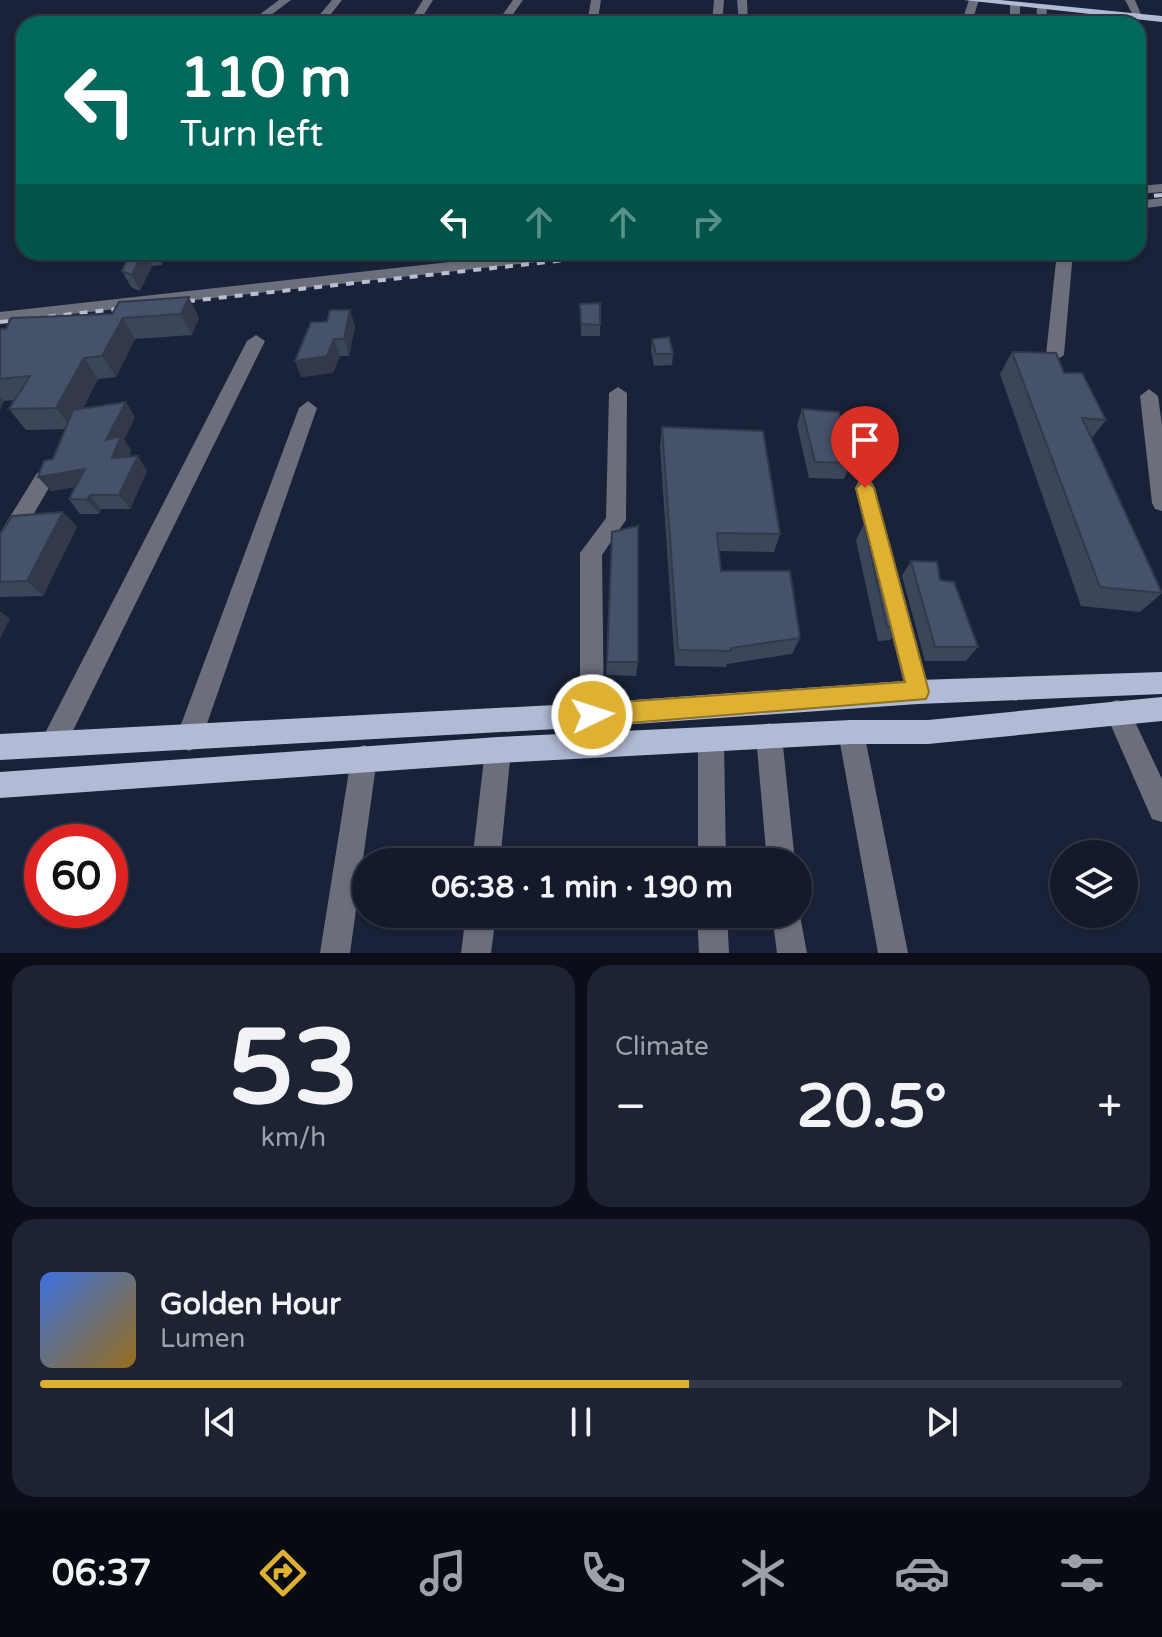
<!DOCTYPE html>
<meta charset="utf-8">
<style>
:root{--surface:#141a2b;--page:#1d2333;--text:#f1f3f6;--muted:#9da1a9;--line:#333847;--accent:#deb133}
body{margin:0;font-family:"Varela Round",sans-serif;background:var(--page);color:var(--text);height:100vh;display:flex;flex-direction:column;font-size:30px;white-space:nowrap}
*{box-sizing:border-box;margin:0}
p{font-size:26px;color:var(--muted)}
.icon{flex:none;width:44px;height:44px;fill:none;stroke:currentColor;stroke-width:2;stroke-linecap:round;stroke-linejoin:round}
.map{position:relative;height:953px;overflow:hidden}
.details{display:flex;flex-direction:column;gap:12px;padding:12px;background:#0b0e18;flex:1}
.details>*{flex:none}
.top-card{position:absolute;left:16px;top:16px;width:1130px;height:244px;border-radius:24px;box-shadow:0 2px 6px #0004,0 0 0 2px var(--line);background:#00695c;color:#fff;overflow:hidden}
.tools{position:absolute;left:1050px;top:840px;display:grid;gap:16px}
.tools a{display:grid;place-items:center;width:88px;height:88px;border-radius:50%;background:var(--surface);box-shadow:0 2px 6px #0004,0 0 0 2px var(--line);font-size:40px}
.speed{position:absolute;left:24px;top:824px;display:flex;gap:16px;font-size:40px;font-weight:700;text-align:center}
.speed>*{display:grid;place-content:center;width:104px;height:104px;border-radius:50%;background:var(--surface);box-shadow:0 2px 6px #0004,0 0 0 2px var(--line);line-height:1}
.speed .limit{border:12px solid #d22;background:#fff;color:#111}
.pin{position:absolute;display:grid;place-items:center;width:68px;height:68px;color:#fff;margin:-82px -34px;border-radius:50% 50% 50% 0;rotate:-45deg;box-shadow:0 0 8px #0007}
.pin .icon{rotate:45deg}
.me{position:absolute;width:88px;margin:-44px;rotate:86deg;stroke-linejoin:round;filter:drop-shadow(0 0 6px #0008)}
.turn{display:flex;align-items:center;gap:28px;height:168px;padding:0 32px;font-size:36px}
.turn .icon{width:104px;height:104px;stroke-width:2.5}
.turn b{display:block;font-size:56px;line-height:68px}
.lanes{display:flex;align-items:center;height:76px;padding:0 32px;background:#0003;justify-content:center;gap:40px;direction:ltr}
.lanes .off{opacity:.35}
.big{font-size:60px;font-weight:800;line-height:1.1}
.details .tile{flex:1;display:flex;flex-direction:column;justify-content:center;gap:12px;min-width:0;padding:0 28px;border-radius:24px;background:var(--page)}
.details .dial{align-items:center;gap:0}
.dial b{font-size:104px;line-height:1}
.song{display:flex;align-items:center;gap:24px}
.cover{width:96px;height:96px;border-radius:12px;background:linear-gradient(135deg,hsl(220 70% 55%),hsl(40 70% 35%))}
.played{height:8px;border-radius:4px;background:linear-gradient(90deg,var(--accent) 60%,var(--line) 60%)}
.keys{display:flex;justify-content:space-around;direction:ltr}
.heat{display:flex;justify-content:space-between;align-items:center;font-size:44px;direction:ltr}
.details .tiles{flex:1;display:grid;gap:12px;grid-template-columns:1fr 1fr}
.tile:last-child{grid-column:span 2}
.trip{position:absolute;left:352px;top:848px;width:460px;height:80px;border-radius:40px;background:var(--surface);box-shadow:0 2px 6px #0004,0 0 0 2px var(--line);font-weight:800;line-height:80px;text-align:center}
.tab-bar{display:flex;height:128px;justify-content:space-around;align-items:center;background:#080a11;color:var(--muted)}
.tab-bar .icon{width:56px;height:56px}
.tab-bar .selected{color:var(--accent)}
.tab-bar b{font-size:36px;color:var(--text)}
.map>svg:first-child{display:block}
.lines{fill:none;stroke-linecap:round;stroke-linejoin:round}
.minor{fill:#6a6f7b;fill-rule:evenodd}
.major{fill:#b1bbd5;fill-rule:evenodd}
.rail{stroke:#b8bfd0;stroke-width:4;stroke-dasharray:8 8;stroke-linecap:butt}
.wall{fill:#3c465b}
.shaded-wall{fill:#31394a}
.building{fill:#46516a;stroke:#31394a;stroke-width:2}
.route{fill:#deb133;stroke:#907321;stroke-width:2}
</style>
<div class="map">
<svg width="1162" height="953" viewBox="0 0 1162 953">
<rect width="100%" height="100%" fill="#1a2239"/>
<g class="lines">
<path class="minor" d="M279,0h12l-32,24h-12z
M332,0h10l-19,24h-11z
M423,0h10l-15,24h-10z
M513,0h10l-17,24h-10z
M591,0h10l-4,24h-10z
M714,0h10l-2,24h-10z
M737,0h10l1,24 -9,-2z
M969,0h10l-8,24h-10z
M1125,0h10l8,19h-8z
M1015,2l5,3v19h-10v-19z
M1042,4l5,3 -1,17h-10l1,-17z
M1088,10l9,2 -2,12h-10z
M1162,184v8l-24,2v-8z
M1162,198v8l-24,3v-8z
M539,252h50l-8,5 -581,65v-10z
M1057,252h16l-9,103 -9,6 -9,-6z
M256,335l9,6 -203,412 -9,4 -9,-4 -4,-9 4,-9 203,-394z
M618,387l9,6 -1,127 -24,35 2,160 -3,9 -9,3 -9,-3 -3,-9v-162l26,-35 3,-125z
M1149,389l9,7 4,29v86l-7,-2 -3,-6 -12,-107z
M308,401l9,7 -115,330 -4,9 -9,4 -9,-4 -4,-9 123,-330z
M44,471l7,2 3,6 -46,79 -8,3v-28l37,-60z
M865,480l7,2 3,6 55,204 -3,8 -9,4 -9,-4 -3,-8 -51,-204 3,-6z
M1117,700l9,3 36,76v43l-10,-3 -47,-107 3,-9z
M851,720l9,3 4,9 44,221h-30l-40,-221 4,-9z
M769,723l9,4 4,9 13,126h-28l-11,-126 4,-9z
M711,728l9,4 4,9 2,121h-28v-121l4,-9z
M498,737l9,4 4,9 -11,112h-28l13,-112 4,-9z
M364,745l9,4 4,9 -27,195h-30l31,-195 4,-9z
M798,905l9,48h-30l-5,-39h26z
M466,914h30l-5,39h-30z
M697,914h30l2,39h-30z"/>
<path class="major" d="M964,0h36l162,16v6z
M1162,672v22l-244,10 -326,23 -592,33v-26l592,-31 326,-23z
M1162,697v24l-234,23h-77l-353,19 -498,35v-26l498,-35 353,-17h77z"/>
<path class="rail" d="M1138,197l24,-2
M171,303l469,-51
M0,322l135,-15"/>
</g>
<path class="wall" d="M115,252h50l-3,13 -10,1 -12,25 -9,-4 -9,-16 6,-13h-10z
M119,302l80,16 -7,17 -57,4 -19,38 -18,2 -15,29 52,9 -11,23 7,10 -2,7 18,14 -17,38h-29l-2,5h-19l-11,-15 6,-12 -24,4 -13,-14 15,-18 12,-30 -39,1 -17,-21 6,-9 -11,1 -4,9v-81l112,-15z
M580,304l20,21v11h-19z
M350,310l5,17 -6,29h-9l-7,17 -32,4 26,-55z
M652,339l21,15 -1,11 -18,1 -3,-16z
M1012,352l52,21 42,47 -15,19 71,154 -22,19 -59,-6 -81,-232z
M802,409l49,54 -7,16 -35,-1 -12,-53z
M662,427l118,107 -6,18 -55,-1 2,20 79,67 -8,16 -65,10 -1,3 -51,-1 -15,-219z
M63,512l14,15 -34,69 -43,1v-62z
M864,524l35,102 -9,14 -12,1 -22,-101z
M612,532l26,130 -2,14 -30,-1z
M911,561l29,19 38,67 -12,14h-41l-23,-85z"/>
<path class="shaded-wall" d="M143,252h2l7,14 -12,25 -8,-16z
M156,252h9l-3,13z
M189,297l10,21 -7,17 -11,-21z
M350,310l5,17 -6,29 -5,-17z
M123,318l12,21 -19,38 -14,-21z
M334,339l6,17 -7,17 -32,4 -6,-16z
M84,358l14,21 -26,50 -16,-21z
M0,397l4,4 -4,9z
M126,402l9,15 -11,23 7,10 -8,22 -11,-14 -6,-18z
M138,456l9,15 -17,38 -11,-14z
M85,469l11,14 -45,8 -13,-14z
M90,495l11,14 -2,5 -12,-14z
M63,512l14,15 -34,69 -16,-15z
M0,611l10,8 -10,20z"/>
<path class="building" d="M254,17l18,2 -6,5h-21z
M130,252h13l-11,23 -10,-4z
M189,297l-8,17 -58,4 -21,38 -18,2 -28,50 -47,1 21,-33 -30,3v-50h6l5,-11 101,-4 7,-12z
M600,303v22l-19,-1 -1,-20z
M330,310h20l-6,29h-10l-7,17 -32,5 16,-39h16z
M669,337l4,17h-17l-4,-15z
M1012,352l44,1 8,20h18l24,47 -24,-2 80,175 -62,-6z
M126,402l-20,38 15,-4 -9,22 26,-2 -19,39h-29l-3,5 -18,-1 16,-30 -47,8 6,-16 9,-2 20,-49z
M802,409l37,3 12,51 -36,-1z
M662,427l101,4 17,103 -63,-1 4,38h69l10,67 -69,10v3l-53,-1z
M63,512l-36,69 -27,1v-47l12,-19z
M864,524h9l26,102 -12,1z
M638,526v136h-31l5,-130z
M911,561l26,1 3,18 14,2 24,65h-43z"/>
<path class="route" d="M865,480l9,8 55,204 -3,7 -334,27 -8,-4 -3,-7 3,-8 8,-3 313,-22 -49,-194z"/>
</svg>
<div class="tools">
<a><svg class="icon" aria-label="layers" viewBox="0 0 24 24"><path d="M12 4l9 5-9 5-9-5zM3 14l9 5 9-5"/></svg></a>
</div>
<div class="speed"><div class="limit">60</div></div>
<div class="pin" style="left:865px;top:488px;background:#d93025"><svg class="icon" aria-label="arrive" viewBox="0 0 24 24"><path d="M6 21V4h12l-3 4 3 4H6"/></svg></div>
<svg class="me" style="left:592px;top:715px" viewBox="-20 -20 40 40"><circle r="17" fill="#deb133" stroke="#fff" stroke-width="3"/><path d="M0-11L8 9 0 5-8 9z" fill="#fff"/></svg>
<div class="trip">06:38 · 1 min · 190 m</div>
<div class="top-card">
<div class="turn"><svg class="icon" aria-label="left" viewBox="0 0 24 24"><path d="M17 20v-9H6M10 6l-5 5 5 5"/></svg><div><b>110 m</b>Turn left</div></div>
<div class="lanes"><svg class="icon" aria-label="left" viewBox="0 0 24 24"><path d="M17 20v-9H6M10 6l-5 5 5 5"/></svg><svg class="icon off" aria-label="ahead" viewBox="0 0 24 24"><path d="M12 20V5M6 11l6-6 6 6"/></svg><svg class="icon off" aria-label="ahead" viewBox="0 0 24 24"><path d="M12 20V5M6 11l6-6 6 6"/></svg><svg class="icon off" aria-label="right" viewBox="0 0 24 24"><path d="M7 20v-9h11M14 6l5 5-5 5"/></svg></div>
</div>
</div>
<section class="details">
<div class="tiles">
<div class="tile dial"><b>53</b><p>km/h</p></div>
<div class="tile"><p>Climate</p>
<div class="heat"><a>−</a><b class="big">20.5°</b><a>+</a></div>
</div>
<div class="tile">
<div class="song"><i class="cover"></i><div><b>Golden Hour</b><p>Lumen</p></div></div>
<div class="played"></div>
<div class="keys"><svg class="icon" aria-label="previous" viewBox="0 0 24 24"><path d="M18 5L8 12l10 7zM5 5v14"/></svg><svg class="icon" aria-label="pause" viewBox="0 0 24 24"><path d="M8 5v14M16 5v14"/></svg><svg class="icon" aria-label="next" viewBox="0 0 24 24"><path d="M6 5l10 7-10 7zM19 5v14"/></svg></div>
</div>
</div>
</section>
<nav class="tab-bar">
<b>06:37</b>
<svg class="icon selected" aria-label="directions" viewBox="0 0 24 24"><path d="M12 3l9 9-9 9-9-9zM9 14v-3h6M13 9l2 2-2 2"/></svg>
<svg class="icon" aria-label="music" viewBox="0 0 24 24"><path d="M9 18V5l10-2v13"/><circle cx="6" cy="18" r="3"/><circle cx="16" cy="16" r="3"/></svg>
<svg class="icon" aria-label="phone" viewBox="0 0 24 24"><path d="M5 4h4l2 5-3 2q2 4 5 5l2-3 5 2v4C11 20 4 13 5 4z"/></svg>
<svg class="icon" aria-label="climate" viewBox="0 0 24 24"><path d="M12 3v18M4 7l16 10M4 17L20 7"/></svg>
<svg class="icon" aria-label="car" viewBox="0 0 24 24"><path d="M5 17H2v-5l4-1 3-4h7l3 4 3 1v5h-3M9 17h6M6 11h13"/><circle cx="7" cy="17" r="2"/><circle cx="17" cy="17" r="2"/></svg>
<svg class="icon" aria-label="filters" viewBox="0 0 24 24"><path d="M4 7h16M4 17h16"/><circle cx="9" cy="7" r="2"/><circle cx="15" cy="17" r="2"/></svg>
</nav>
